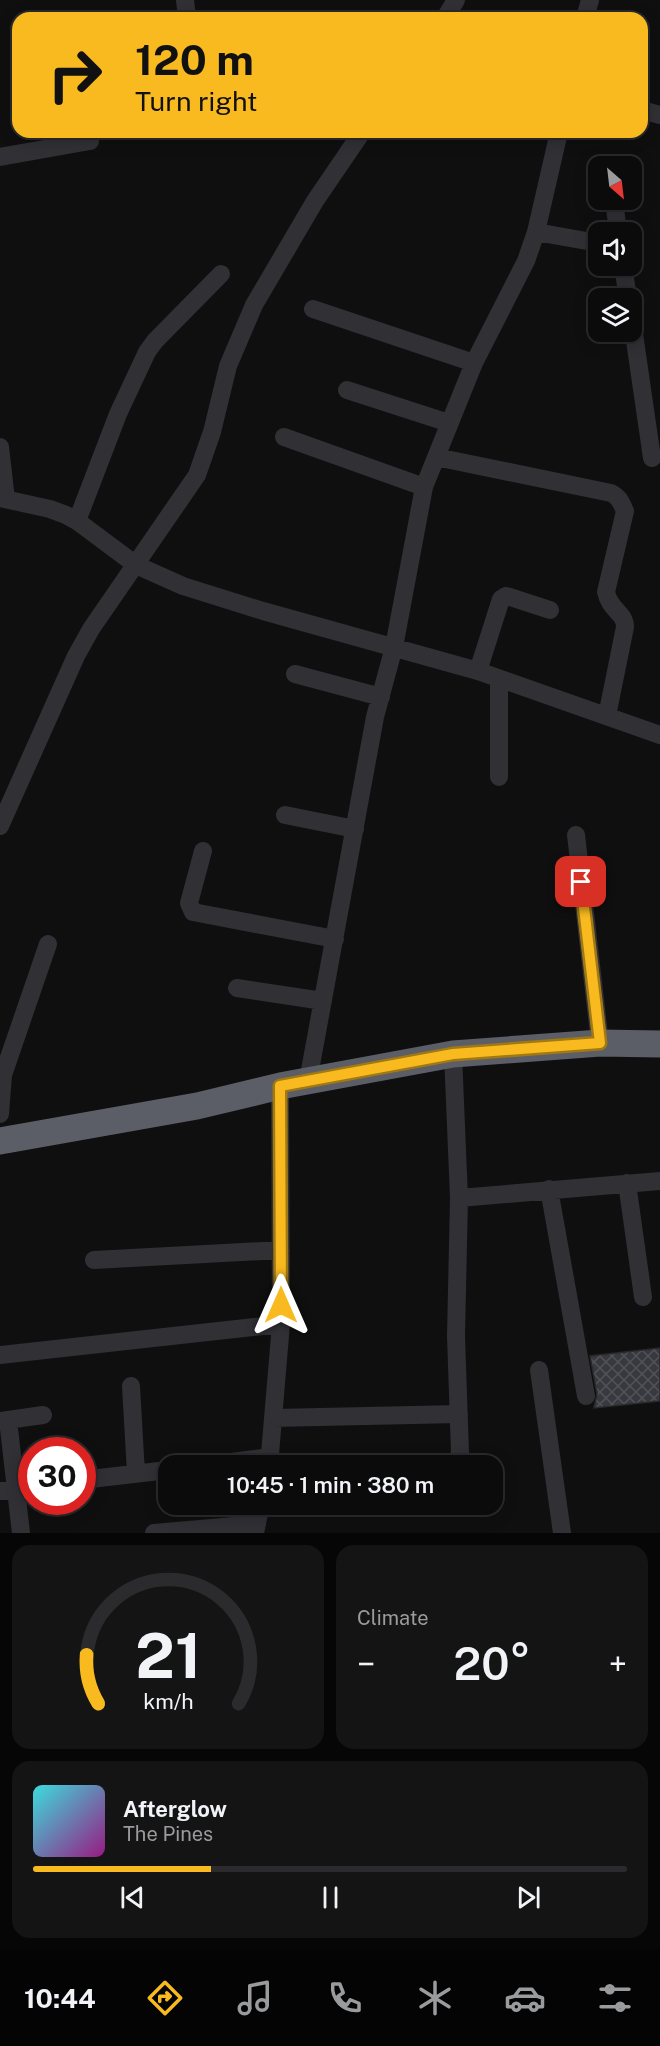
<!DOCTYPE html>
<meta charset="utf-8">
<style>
:root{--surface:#0b0b0c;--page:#141415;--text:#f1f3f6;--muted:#9a9b9d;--line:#2b2b2d;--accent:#f8ba1f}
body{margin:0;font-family:"Public Sans",sans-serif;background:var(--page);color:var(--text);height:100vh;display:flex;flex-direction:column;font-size:22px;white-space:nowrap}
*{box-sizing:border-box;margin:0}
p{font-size:20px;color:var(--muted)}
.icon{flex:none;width:33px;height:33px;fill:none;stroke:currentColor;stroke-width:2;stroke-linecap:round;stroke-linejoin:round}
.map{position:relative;height:1533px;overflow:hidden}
.sheet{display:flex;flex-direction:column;gap:12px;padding:12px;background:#060607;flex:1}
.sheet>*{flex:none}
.banner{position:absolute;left:12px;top:12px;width:636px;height:126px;border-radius:18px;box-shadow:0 3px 15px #0003,0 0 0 2px var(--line);background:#f8ba1f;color:#111;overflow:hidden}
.needle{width:39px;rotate:152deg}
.buttons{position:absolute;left:588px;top:156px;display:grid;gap:12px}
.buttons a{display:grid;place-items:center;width:54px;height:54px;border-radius:12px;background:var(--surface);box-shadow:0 3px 15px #0003,0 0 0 2px var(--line);font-size:30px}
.speed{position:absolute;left:18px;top:1437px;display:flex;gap:12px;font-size:30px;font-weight:700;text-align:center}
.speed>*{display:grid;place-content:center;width:78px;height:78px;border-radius:50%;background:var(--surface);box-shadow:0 3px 15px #0003,0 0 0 2px var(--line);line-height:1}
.speed .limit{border:9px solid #d22;background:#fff;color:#111}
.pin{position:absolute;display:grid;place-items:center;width:51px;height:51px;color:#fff;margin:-26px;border-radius:12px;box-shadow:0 3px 9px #0006}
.me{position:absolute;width:66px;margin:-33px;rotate:0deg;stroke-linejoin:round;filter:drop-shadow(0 0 4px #0008)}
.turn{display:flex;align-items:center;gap:21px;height:126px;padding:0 24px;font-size:27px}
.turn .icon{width:78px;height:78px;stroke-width:2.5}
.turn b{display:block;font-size:42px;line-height:51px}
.big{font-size:45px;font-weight:600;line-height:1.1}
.sheet .tile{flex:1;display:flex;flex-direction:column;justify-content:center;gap:9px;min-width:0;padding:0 21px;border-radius:18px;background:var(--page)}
.sheet .dial{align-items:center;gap:0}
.dial svg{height:156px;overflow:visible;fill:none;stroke:var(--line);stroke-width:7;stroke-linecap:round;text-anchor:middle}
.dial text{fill:var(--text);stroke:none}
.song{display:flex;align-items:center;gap:18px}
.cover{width:72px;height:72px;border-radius:9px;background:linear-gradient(135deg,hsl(180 70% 55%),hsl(310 70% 35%))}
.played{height:6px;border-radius:3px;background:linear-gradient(90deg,var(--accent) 30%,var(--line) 30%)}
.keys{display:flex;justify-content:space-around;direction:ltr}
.heat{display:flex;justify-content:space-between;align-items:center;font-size:33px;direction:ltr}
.sheet .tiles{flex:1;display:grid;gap:12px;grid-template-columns:1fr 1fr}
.tile:last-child{grid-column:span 2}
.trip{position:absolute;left:158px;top:1455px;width:345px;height:60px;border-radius:18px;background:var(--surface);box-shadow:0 3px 15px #0003,0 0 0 2px var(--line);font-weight:600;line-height:60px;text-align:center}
.dock{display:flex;height:96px;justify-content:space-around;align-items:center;background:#040405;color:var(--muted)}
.dock .icon{width:42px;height:42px}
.dock .selected{color:var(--accent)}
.dock b{font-size:27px;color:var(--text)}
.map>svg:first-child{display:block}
.building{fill:url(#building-cross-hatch);stroke:#29292c;stroke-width:1.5}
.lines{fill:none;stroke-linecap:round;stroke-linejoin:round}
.minor{stroke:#303035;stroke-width:18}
.highway{stroke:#5b5e66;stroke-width:27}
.route-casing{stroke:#a17914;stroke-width:15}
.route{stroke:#f8ba1f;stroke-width:10}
</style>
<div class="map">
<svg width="660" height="1533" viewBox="0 0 660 1533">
<defs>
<pattern id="building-cross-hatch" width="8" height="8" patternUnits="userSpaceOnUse" patternTransform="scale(1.5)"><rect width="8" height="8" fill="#38393e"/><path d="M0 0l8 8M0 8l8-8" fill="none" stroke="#525358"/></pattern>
</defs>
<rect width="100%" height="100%" fill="#0f0f10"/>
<path class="building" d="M660,1348v53l-66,7 3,-14 -7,-38z"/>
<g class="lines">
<path class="minor" d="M185,0l2,18
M445,18l11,-18
M585,18l5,-18
M642,110l18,5
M0,157l90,-16
M614,200l4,32
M536,232l62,11
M623,266l5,32
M313,309l161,54
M632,320l20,138
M347,390l102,33
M284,437l140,50
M0,447l6,52
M436,457l175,36c8,4 10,9 14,18l-19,81c4,19 19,20 19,35l-18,89
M0,498l50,11 16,6 11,6 59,44 47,21 80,25 215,60 182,64
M77,521l41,-107 29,-62 8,-11 66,-67
M478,671l23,-72 5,-3 4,1 40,13
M295,674l86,23
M499,679v98
M285,815l70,14
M0,826l76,-170 15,-27 106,-154 15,-43 16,-66 26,-61 61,-104 47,-69
M576,835l24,208
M203,851l-14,52 4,9 142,27
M237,988l86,13
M308,1081l67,-364 19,-70 30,-160 50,-124 52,-102 10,-29 23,-100
M0,1114l3,-39 45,-131
M627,1183l16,114
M549,1189l37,207
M459,1198l201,-17
M94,1260l187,-10
M0,1355l281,-31
M539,1370l23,163
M131,1386l5,88
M273,1418l186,-4
M8,1420l13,113
M0,1421l43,-6
M200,1466l70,-9
M269,1466l12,-142 -1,-238
M451,1466l6,-5 3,-8 -4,-117 3,-138 -6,-144
M82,1480l86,-10
M0,1491l32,-4
M154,1533l103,-9
M255,1533l6,-29"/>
<path class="highway" d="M0,1141l197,-35 83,-20 173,-32 147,-11 60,1"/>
</g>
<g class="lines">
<g class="route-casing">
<path id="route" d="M281,1305l-1,-219 173,-32 147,-11 -19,-161"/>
</g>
<use href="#route" class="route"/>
</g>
</svg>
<div class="buttons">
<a><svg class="needle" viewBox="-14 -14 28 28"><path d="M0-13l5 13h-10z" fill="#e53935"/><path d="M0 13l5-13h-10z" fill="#9a9b9d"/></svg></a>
<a><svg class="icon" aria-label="sound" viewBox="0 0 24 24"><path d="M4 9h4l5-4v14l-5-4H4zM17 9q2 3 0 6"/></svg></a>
<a><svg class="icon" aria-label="layers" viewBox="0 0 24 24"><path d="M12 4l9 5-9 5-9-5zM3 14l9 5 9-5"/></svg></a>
</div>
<div class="speed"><div class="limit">30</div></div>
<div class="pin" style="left:581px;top:882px;background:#d93025"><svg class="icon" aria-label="arrive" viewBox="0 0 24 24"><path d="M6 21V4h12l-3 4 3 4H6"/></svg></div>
<svg class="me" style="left:281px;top:1305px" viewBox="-20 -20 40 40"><path d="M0-17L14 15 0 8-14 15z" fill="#f8ba1f" stroke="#fff" stroke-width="4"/></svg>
<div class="trip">10:45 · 1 min · 380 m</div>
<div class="banner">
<div class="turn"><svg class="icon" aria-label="right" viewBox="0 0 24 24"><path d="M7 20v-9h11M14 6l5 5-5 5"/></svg><div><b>120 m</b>Turn right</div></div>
</div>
</div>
<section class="sheet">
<div class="tiles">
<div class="tile dial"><svg viewBox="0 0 100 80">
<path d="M14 69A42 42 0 1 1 86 69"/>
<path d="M14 69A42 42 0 0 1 8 44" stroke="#f8ba1f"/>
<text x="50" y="56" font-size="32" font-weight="700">21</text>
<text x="50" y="72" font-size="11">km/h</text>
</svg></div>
<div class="tile"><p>Climate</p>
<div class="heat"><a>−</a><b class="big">20°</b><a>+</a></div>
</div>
<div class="tile">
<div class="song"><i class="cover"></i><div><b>Afterglow</b><p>The Pines</p></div></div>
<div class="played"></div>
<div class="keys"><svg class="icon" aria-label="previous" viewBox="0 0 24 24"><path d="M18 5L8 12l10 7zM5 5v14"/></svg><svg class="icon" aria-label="pause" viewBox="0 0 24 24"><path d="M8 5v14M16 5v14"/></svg><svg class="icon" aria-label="next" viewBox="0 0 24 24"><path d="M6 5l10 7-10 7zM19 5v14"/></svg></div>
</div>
</div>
</section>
<nav class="dock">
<b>10:44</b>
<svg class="icon selected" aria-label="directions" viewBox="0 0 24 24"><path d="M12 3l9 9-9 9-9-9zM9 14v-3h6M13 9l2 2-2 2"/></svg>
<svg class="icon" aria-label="music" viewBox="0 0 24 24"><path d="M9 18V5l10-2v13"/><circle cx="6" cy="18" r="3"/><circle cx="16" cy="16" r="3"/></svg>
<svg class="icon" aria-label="phone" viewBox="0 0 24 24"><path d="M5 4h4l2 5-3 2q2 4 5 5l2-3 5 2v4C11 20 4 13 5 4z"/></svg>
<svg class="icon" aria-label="climate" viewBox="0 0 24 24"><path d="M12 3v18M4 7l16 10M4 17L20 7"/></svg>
<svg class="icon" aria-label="car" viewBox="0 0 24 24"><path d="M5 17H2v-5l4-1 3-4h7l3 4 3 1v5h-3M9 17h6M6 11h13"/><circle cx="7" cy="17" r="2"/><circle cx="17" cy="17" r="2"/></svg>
<svg class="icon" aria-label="filters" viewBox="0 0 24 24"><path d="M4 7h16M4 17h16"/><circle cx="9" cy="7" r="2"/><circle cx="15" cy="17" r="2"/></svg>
</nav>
